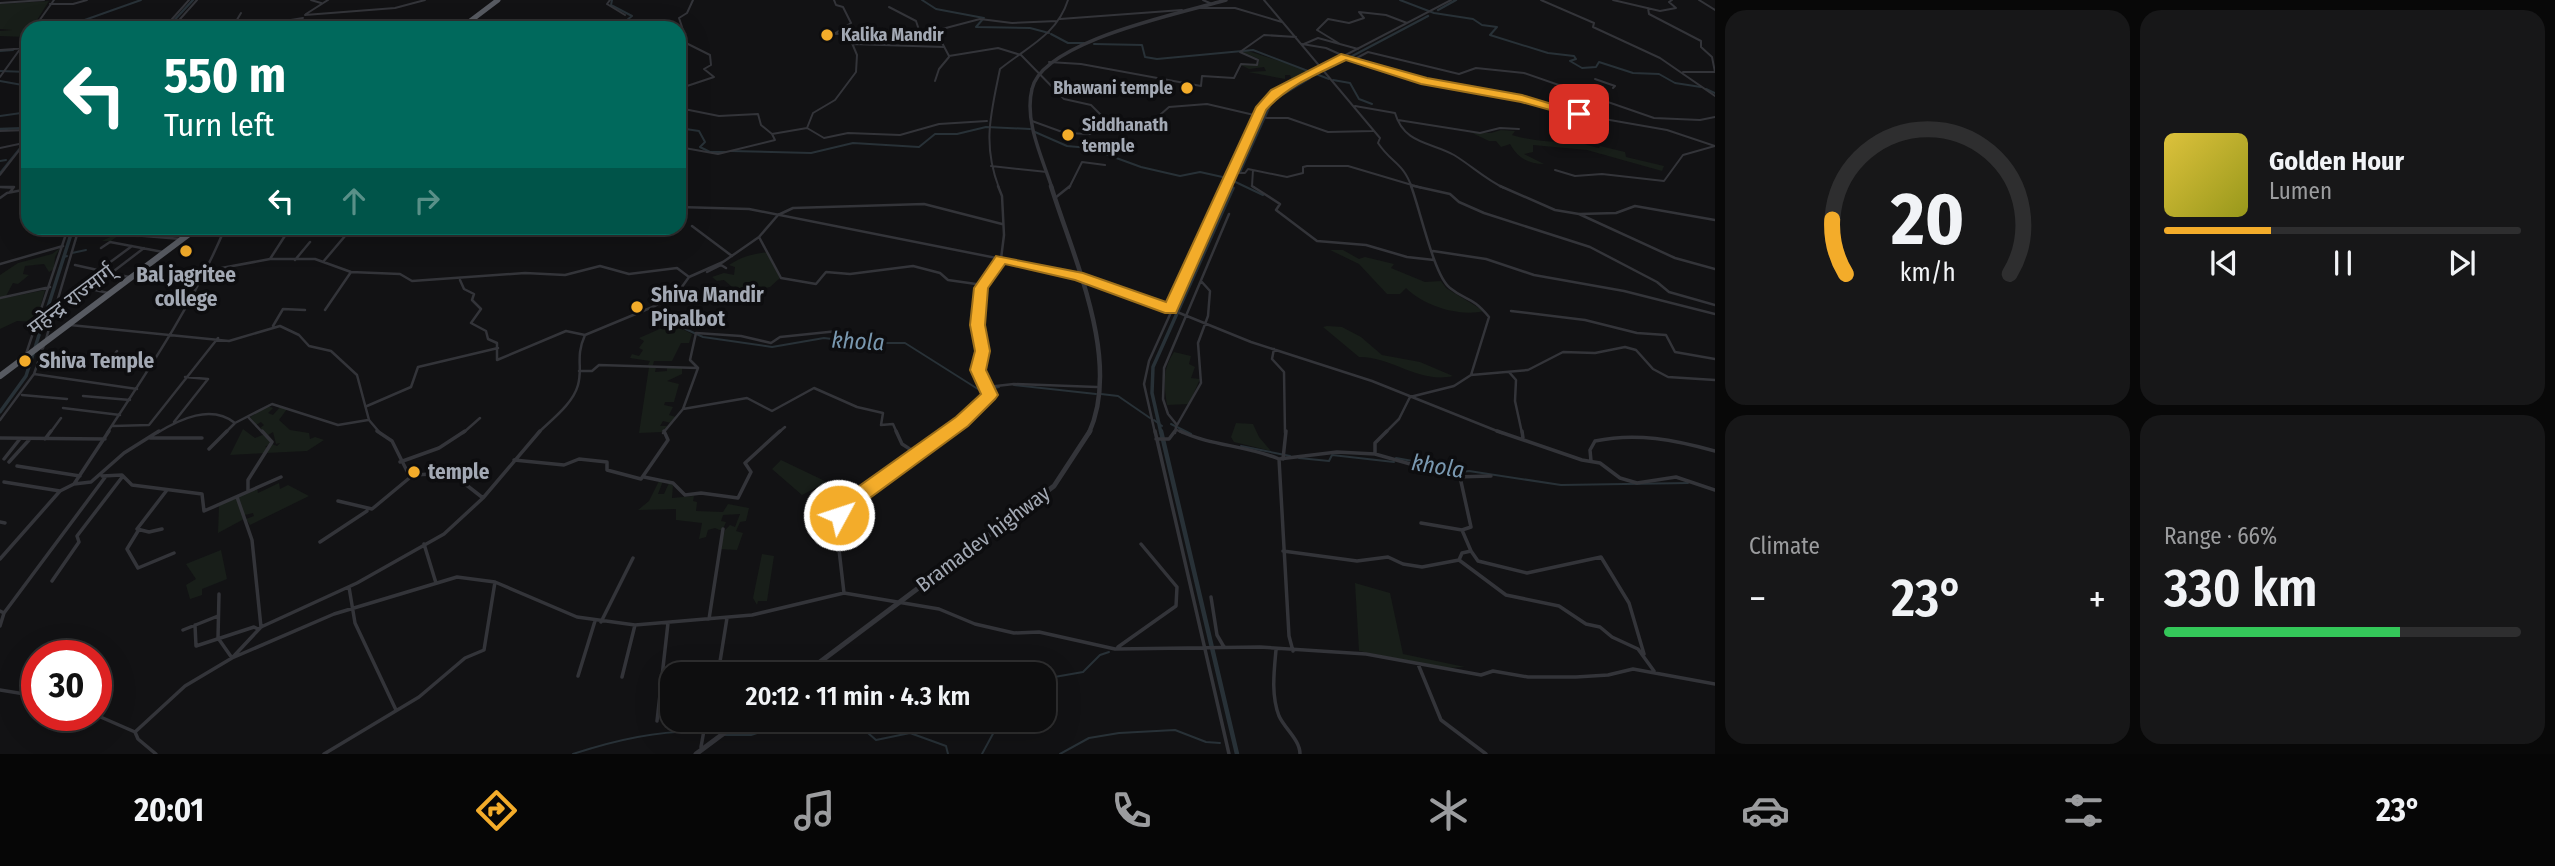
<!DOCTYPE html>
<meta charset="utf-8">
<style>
:root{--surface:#0e0e0f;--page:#171718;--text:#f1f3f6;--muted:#9b9c9e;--line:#2e2e2f;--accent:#f3ac2a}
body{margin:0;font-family:"Fira Sans Condensed","Noto Sans Devanagari",sans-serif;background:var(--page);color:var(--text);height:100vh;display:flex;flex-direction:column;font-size:26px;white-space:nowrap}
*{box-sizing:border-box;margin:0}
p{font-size:23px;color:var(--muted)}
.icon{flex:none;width:38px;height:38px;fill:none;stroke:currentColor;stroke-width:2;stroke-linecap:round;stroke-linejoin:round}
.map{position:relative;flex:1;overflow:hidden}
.panel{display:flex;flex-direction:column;gap:10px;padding:10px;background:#080808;width:840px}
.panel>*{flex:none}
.guide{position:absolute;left:21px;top:21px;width:665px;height:214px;border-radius:21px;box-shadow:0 7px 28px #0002,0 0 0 2px var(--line);background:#00695c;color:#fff;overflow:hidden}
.speed{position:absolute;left:21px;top:640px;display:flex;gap:14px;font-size:35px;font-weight:700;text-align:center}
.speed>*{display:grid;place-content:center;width:91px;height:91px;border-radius:50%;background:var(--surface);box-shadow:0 7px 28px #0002,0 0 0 2px var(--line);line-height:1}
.speed .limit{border:10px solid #d22;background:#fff;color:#111}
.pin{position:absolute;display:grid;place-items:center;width:60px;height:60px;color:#fff;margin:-30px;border-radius:14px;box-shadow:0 4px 10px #0006}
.me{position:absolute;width:77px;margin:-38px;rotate:50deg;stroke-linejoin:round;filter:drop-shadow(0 0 5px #0008)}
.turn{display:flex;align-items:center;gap:24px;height:147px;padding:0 28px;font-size:32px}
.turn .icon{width:91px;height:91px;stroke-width:2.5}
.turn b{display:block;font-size:49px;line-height:60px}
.lanes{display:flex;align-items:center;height:66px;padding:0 28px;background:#0003;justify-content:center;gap:35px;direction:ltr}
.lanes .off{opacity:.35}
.big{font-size:52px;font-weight:600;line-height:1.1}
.panel .tile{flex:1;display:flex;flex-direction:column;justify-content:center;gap:10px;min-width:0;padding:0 24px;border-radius:21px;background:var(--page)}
.panel .dial{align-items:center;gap:0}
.dial svg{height:182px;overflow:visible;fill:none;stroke:var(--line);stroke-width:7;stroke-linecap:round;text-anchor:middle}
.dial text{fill:var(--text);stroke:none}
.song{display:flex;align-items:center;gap:21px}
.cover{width:84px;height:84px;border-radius:10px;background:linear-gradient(135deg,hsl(50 70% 55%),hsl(60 70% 35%))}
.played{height:7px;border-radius:4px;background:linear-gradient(90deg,var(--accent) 30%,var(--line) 30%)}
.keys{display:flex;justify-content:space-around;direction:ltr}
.heat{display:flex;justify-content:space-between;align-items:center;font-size:38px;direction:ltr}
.charge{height:10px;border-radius:5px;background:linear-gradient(90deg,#34c759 66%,var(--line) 0)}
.panel .tiles{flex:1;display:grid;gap:10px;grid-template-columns:repeat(2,1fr)}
.trip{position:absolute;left:660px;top:662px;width:396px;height:70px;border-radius:21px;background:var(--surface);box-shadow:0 7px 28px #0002,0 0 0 2px var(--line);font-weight:600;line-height:70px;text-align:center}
.dock{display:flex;height:112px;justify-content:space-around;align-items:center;background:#060606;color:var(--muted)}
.dock .icon{width:49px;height:49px}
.dock .active{color:var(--accent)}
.dock b{font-size:32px;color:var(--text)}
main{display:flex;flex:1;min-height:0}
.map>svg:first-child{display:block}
.green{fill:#181e19}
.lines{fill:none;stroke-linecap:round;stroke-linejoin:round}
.stream{stroke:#283137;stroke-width:2}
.canal-far2{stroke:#283137;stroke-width:2.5}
.canal-far1{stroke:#283137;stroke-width:3.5}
.canal{stroke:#283137;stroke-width:4.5}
.minor-far2{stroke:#333439;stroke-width:2}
.minor-far1{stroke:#333439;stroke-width:2.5}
.minor{stroke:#333439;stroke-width:3.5}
.tertiary-far2{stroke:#333439;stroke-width:3.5}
.tertiary-far1{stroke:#333439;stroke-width:4.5}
.tertiary{stroke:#333439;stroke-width:5}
.trunk-far1{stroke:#575a61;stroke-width:5}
.trunk{stroke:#575a61;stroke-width:6}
.route{fill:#f3ac2a;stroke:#9e701b;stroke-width:2}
.poi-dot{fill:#f3ac2a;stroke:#0d0d0f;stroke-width:2.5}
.labels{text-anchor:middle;stroke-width:7;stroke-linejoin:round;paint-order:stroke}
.far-poi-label{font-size:18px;font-weight:bold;fill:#a3a9b4;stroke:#0d0d0f;text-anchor:start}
.poi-label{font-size:21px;font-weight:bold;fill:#a3a9b4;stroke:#0d0d0f;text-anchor:start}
.street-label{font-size:21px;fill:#a3a9b4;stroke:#0d0d0f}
.water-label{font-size:23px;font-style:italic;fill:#7998b0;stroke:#0d0d0f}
</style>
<main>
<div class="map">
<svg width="1715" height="754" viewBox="0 0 1715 754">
<rect width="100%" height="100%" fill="#121214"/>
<path class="green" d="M49,1l-17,27h-4l-1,9 -27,-1v-5l12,-1 -12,-1v-25z
M1245,50l65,21 -17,11 -3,-7h-5v4l-37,-7 18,-1 -2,-4 -15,2 -8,-4 18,-2v-4l-17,-7z
M1501,130l14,1 -3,4c23,7 43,7 66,8 6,0 14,4 21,5l1,-2 25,6 1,5 38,9 -2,5 -75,-21 -54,-5v7l-9,2 20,10c-16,0 -26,-6 -34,-20l-9,3 -5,-6h-7l-19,-9 21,1z
M113,228h59l-2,4c-24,3 -26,9 -50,2l-9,7h-9l10,-5 -3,-5z
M60,248l-5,9 -1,12 -5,3 -5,-8 -19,2 -2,8 6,1 -11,9 -5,-1 -7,13 -6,1v-22l18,-12 34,-9z
M1330,250h13l16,9 6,-2 29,7 -3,4 34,14 16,-1 5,7 38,23c-25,6 -60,-5 -78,-23l-6,6h-13l-28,-30z
M768,252l12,26 -10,9 -30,7 -16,-14 -7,1 -5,-4 12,-4 10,2 1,-8 -6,-2c12,-8 23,-11 39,-13z
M45,290l-9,32 -19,-1 -17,8v-30z
M1327,326l15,1 19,10 21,18 38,7 33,14c-34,8 -62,-20 -94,-19l-36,-30z
M662,328h18l12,6 -3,9h-8l-9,18h-18l-1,4h-5l2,-4 -20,-3 2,-4 7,2 4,-6 -4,-2 5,-7 -5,-3z
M1174,352l17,4 -2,8 6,3 -4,11 9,1 -11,25 -22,1c-3,-20 -5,-35 7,-53z
M649,367h7l-1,5 12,-1v-4h15v7l-15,7 12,3 -5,18h-9l-1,3 9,2 -4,8 7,2 -5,6 -8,-2 -3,5h8l-6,6 -23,1z
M268,406l5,2 -5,5 5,2 8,-9 6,3 -8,11 11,10 19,3 1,6 5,-2 9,3 -17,11 -41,2 6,-9 5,2 3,-3 -4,1 -3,-12 -5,3 -8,-7 4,-3 -3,-3 -5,3 -6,-8z
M1236,423l17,1 6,13 12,14 -37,-9 -3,-5z
M243,429l12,9 10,-4 6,9 -6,4 3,1 -3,5 -35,2z
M781,460l46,22 -25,13 -30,-26z
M659,481h4l-5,13h6l5,-11 4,2 -1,13 22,-2 -1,5 4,1 -1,9 27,1 5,-8 21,4 -3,13 -6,1 -4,9 7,2 -6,17 -17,-1 5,-19 5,-5 5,2 5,-13 -17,1 -2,6 5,1 -4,9 -7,-3 -7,2 -2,7 -7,2 3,-16 -26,-3v-11l-38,1 11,-9z
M279,483l1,6 8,-4 21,11 -59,29 -4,-6 8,-3 -1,-3 -8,2 -1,4 -26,14 1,-27 38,-18 1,5z
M221,550l6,29 -25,10v6l-12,4 -4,-14 10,-6 -10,-15z
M762,554l12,2 -7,45h-9l-1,4 -4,-7z
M1355,583l35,10 13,61 62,13 -19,1 -87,-17z"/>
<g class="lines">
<path class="stream" d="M612,0l-1,5 21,11 -15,12
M922,0l14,9 48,9
M1400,0l34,13 39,6 9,6 15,2 -7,8 58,18 26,3 2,3 -6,2 12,7 14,-1 3,-5 34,11 26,1 16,9 26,4
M983,19l-7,8 54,1 19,5
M62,28l79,-28
M1051,34l17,9h16
M1094,44l48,1 3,12 12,2 96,-9 76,29
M0,51l13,-1
M0,71l28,1
M1333,80l17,3 9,16 13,5
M0,81l28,5
M1706,89l9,4
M0,116l28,-4
M679,128l20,3 6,11 -5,5 10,5h15
M1035,132l32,14 22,2 52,19 39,9 20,-4 27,6 36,17
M731,151l80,2 42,-10 66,4 16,-13h22l29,-7 44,2
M0,161l6,-1
M0,173l28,-35
M72,253l14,-3
M64,257l3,-1
M672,327h9l22,10 69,10 52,-9 40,5h41l76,48 18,-4
M1014,385l82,9
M1101,394l17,2 32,22
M1154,420l8,6
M1171,424l20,10
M1241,446l49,10
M1299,458l30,3 3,-6 62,7
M1396,458l39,7 18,8 16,-2 92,14 127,-2
M1043,679l40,-7 17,-17 9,-3
M818,719l13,6 15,-6
M852,719l24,21 34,-7 36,13 2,8
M724,735h27l47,-16
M573,754c45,-15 98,-27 146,-21
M982,754l13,-24 18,-11
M1060,754l29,-16 30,-5 56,-3 31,12 14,1"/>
<path class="canal-far2" d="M1438,10l18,-10
M167,28l26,-28
M1324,71l104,-55
M0,129l28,-1
M1240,172l32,-71 38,-23"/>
<path class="canal-far1" d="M0,412l26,-36 47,-148
M1161,433l-9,-40 1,-26 80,-179"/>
<path class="canal" d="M1161,431l76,323"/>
<path class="minor-far2" d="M311,0l10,3
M610,0l-3,4 18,11
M834,0l2,5 7,2 8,16 -17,11 108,-5 -3,8 10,19 49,-8 23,7 43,44 27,6 16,16 12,1
M1203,0l9,4
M1264,0l116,138 -2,5c14,21 25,19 34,45
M1541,0l53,23 -1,4 67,31 55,38
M1613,0l47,11 16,-3 -7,-6 3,-2
M1699,0l16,10
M0,3l44,-3
M50,4h23l14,-4
M889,7l27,14 3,9
M1199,8h36l47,14
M1648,8l1,6 52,27v6l11,10 3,15
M306,14l22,-14
M305,15l90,-7 30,-8
M1060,19l122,-9
M34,28l20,-28
M164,28l25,-28
M172,28l25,-28
M232,28l9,-15
M241,28l62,-10
M256,28l3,-8
M296,28l6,-9
M942,29l38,-10 32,4 45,-2
M852,44l91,3
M1302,44l24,4 29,13 70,20 97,18 42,13 103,18 48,16
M1304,44l14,-6 40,11
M1340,44l-23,-14 11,-11 21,4 15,-5 -5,-6 27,3 21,8
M0,50l28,-2
M1353,60l15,-8 91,22 17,-6 48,5 130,45 46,2 15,-3
M1049,62l32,2 120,22 1,-10 32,2 7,-14 16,1 1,-5 -18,-8 24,-17 32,2
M1683,72h32
M0,77l28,-39
M1595,79l20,7 -2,2
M935,81l4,-12 10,-12
M679,105l8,-6 -6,-11 33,-11 -10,-8 7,-4 -1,-10 -30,-15 5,-4 -6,-18 8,-5 6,-13
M1355,106l40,7c9,31 36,29 59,42 18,11 31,24 50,33
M679,108l40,8 39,-2 3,11 11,9 35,-6 6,-15 22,-13 21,-28 1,-17 -5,-12 2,-10
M1398,120l82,13 20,-5 19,1
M1032,121l33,12 25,1c18,-14 40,-12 62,-12l17,-15 38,-3 60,14h21l40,14 45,-1
M807,128l17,10 24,-5 52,2 39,-11 48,-3
M0,131l28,-1
M679,147l39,7 57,-14 -3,-6
M0,148l19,-4
M991,166l56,6
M1253,170l-1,16 3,2
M1555,170l20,6 27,-2 62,7 19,-26 32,-9
M1232,173h13l3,-4 39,8 16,-4v-6l4,-1h41l74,22
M0,175l28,-36
M0,187l13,1
M999,188c-17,-44 -8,-75 1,-119 27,-22 57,-34 68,-69
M1069,188l13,-26 23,3
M1227,188l39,-87 22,-16 163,-85"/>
<path class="minor-far1" d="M1252,186l28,18 -4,6 41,31 49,4 41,12 27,3
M1414,186l36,8 9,8 25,11 106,34 67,35 12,10 46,13
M1500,186l55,24 24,4 96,44 40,11
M0,187h14l-4,5
M0,198l7,-5 21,-4
M1055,198l15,-12
M679,207l70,2 313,62 78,26 111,45 121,39 130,52
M1580,214l36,-1 19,-7 80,14
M692,226l40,30
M121,234l60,5
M759,237l22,41 35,6 10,-12 24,2 63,-8 27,7 8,7 35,5
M101,248l9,-6 53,10
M1433,251l53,8 48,16 90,16 91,23
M270,259l20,-31
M295,260l15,-18
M323,262l28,-33
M0,264l63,-18
M75,265l54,12
M707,272l14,-7 5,3
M135,277l49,-2 86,-16h45l36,13 49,2 12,7 113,-8 40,2 35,-9 29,8 48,-6 12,9
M460,280l4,9 10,5 -2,6 9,9 -10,14 15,8 2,8 9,4v17l69,-29 19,4
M1201,281l9,10 -2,25 -10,27 3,40 -24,42 -9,-11 -5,-15 1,-31 65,-154
M108,293l-30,-7 54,-40
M0,298l50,-11
M76,300l68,-52
M325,310l26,-38
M1511,311l74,9 52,13 29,2 9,17 40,7
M70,325l159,16 51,-15 19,9 10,11 22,5 26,24 12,45 11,13
M273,326l10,-17 22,1
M46,339l33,-111
M1274,349l-2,10 12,13 1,61
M26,354l42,-126
M102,364l50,3
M107,365l10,-14
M698,368l-8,-8 6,-27 45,3 30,7 9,-6 58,-6
M579,371h13l7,-6 99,3 -15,41
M1509,372l7,8 -1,21 7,32
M34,374l103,15
M1471,375l57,-5 35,-18 32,1 30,-6 11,3 17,19 15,8 47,3
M987,387l27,-3 83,3
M22,395l45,4
M83,396l47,4
M367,406l44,-19 7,-20 80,-19
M63,408l57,7
M249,418l14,15
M0,420l34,-46 10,-29
M174,422l34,-43 -23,-2
M113,426l36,-1 69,-87
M1177,430l6,3
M50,433l11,-15
M107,433c44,-67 87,-131 118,-205
M157,433c23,-14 54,-29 78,-10l37,-19 66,21 30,-5
M225,433l10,-10
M463,433l17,-15
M538,433c13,-13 35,-29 40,-48 5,-18 -3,-28 7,-50l70,-29 24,-15 10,-14 34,-15 36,-25 19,-22 15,-7 131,-4 78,20
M663,433l20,-24 64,-11 25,13 42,-23 43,19 26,6 -2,12 12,-1 4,9
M778,433l7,-6
M946,433l44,-38 -12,-25 4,-19 -5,-26 4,-37 20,-29 3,-24 -2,-39 -4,-10
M1155,433l-11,-49 5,-23 79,-175
M1175,433l1,-6
M1385,433l14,-14 11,-22 44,-11 17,-11 18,-58c-17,-21 -23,-16 -39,-29 -16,-12 -30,-79 -39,-102"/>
<path class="minor" d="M377,431l15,10 15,30 6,4 38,-2 32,25
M896,431l6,13 14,9
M1155,431l74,323
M1180,431c31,15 65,14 99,28
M1497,431l85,29 18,3 20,15 17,5 39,-6 39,13
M1522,431l1,7
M0,438l105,1
M150,438h52
M45,439l6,-8
M1156,439h13l6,-8
M209,449l18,-18
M1375,454l81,23 35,-1
M4,459l15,-19
M1283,459l3,-28
M514,460l50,5 15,-6 28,3v8l34,9 27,-39 -4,-9
M1591,461l-1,-11 5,-9c41,-9 80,-1 120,10
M9,462l20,-22
M400,462l39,-14 26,-17
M17,466l63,10
M102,476l20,-1 10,10 70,9 2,17 77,-34
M644,477l29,6 12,12 16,-2 37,5 13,-26 -6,-9 35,-32
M4,482l56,9
M74,484l35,-53
M248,491v-11l24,-38 -10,-11
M237,497l15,43 9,87
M338,501l34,8 41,-34
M0,522l5,1
M1421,523l41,7
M162,529l-13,3 -12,-3 30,-39
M138,531l-11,18 11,19 36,-15
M320,542l47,-31
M424,544l12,39
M1283,551l74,10 31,-4 15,7 19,3 37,-7 47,35 53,11 27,18 14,3 12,10 26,12 16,22
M1471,551l7,10 49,12 74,-16 28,46 15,51
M0,559l60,-68 14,-7 17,-2 33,-29 35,-22
M1459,560l3,-7 9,-2 -9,-21 9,-3 -11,-50
M52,581l27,-39 -2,-6 46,-60
M349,587l6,36 41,87
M844,593l-6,-52 3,-32 107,-78
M219,594l-1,44 14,20 102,-44 123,-37 38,5 82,35 58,8 117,-10 92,-22 95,16 36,15 39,9 25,-1 76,17 145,-2 106,7 115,21 12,-4 35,6h48l32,-2 25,-6 82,15
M1211,597l6,38 7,12
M0,611l4,2 -4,13
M4,613l102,-137
M709,619l14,-90
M601,622l32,-64
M195,625l1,21 58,-19 4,2
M183,630l35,-14
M1118,647l58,-41 1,-19 -36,-43
M1276,650c-2,22 -5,45 3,66 6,13 21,24 21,38
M1293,651l-4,-15 -10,-177 58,-7 38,2v-11l12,-12
M1418,664l23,56 45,34
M718,674l9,-56
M578,676l17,-55
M622,677l13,-52
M0,690l37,6
M96,715l39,17 3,7 18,15
M657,721l11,-98
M135,732l50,-46 47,-28 29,-31 96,-44 87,-49 39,-36 57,-67
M701,747l5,-28
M324,754l95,-57 46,-39 19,-8 11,-68"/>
<path class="tertiary-far2" d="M1052,188c-10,-31 -28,-67 -20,-99 10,-48 150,-76 194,-89"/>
<path class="tertiary-far1" d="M1051,186c22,71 71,174 38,247"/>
<path class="tertiary" d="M804,674l250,-188 36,-55
M696,754l47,-35"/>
<path class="trunk-far1" d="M461,28l37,-28"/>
<path class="trunk" d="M0,376l197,-148"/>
</g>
<path class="route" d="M1341,54l86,24 95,17 63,19 -6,4 -58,-16 -100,-18 -75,-24c-29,14 -59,26 -80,50l-90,203h-11l-90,-33 -70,-16 -17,24 -3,37 5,26 -4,19 12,25 -3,4 -27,27 -120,88 -3,6h-13l-2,-5 4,-11 122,-87 25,-23 -11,-24 5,-19 -5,-26 4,-37 22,-32 87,17 83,29 90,-195 15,-17z"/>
<g class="poi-dot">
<circle cx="827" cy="35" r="7"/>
<circle cx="1187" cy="88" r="7"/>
<circle cx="1068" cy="135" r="7"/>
<circle cx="186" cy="251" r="7"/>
<circle cx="637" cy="307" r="7"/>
<circle cx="25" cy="361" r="7"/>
<circle cx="414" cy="472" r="7"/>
</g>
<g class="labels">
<g class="far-poi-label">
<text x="841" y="41">Kalika Mandir</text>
<text x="1173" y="94" text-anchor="end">Bhawani temple</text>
<text x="1082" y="131">Siddhanath<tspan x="1082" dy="21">temple</tspan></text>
</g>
<g class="poi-label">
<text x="186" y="282" text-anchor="middle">Bal jagritee<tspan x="186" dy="24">college</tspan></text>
<text x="651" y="302">Shiva Mandir<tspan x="651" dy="24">Pipalbot</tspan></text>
<text x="39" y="368">Shiva Temple</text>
<text x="428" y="479">temple</text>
</g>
<g class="street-label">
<text transform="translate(71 300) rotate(-37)" y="7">महेन्द्र राज्मार्ग्</text>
<text transform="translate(983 539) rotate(-37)" y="7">Bramadev highway</text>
</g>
<g class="water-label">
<text transform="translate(858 341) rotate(3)" y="8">khola</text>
<text transform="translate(1438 466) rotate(9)" y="8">khola</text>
</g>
</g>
</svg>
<div class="speed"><div class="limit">30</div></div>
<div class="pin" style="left:1579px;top:114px;background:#d93025"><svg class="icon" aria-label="arrive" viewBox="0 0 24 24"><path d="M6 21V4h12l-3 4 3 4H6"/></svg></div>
<svg class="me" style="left:839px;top:515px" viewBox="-20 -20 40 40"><circle r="17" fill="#f3ac2a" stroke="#fff" stroke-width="3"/><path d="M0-11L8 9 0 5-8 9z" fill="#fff"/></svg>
<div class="trip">20:12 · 11 min · 4.3 km</div>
<div class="guide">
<div class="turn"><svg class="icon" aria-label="left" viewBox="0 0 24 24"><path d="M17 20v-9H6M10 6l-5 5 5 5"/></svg><div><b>550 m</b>Turn left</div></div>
<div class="lanes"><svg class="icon" aria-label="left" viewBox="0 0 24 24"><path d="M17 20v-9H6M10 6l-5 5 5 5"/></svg><svg class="icon off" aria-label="ahead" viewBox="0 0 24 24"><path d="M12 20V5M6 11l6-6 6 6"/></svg><svg class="icon off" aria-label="right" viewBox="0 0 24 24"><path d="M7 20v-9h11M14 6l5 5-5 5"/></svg></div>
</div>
</div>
<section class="panel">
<div class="tiles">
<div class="tile dial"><svg viewBox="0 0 100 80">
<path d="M14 69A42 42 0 1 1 86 69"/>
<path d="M14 69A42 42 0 0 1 8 45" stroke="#f3ac2a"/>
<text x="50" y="56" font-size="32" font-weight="700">20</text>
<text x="50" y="72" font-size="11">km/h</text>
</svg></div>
<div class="tile">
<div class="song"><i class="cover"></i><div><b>Golden Hour</b><p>Lumen</p></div></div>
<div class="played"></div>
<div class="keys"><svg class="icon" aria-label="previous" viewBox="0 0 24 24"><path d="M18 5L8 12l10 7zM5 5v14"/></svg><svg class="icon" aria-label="pause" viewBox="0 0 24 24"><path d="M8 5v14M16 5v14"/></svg><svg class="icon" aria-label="next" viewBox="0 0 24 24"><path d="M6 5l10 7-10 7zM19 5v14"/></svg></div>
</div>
<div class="tile"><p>Climate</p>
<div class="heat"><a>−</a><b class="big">23°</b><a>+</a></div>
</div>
<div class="tile"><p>Range · 66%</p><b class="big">330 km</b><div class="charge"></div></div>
</div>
</section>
</main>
<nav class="dock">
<b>20:01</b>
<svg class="icon active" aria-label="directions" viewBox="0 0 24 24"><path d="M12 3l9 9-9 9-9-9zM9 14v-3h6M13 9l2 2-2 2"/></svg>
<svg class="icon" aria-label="music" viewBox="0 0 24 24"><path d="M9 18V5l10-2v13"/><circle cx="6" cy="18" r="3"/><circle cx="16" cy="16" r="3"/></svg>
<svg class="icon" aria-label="phone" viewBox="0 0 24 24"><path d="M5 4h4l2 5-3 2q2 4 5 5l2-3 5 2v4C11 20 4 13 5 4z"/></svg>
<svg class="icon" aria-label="climate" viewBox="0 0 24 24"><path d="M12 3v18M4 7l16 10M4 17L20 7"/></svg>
<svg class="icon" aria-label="car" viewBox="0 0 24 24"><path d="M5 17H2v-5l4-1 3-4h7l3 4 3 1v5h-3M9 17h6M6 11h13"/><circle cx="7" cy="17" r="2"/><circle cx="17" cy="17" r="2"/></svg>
<svg class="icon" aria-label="filters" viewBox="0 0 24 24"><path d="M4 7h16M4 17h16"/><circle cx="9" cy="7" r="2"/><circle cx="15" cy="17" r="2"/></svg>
<b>23°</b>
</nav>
